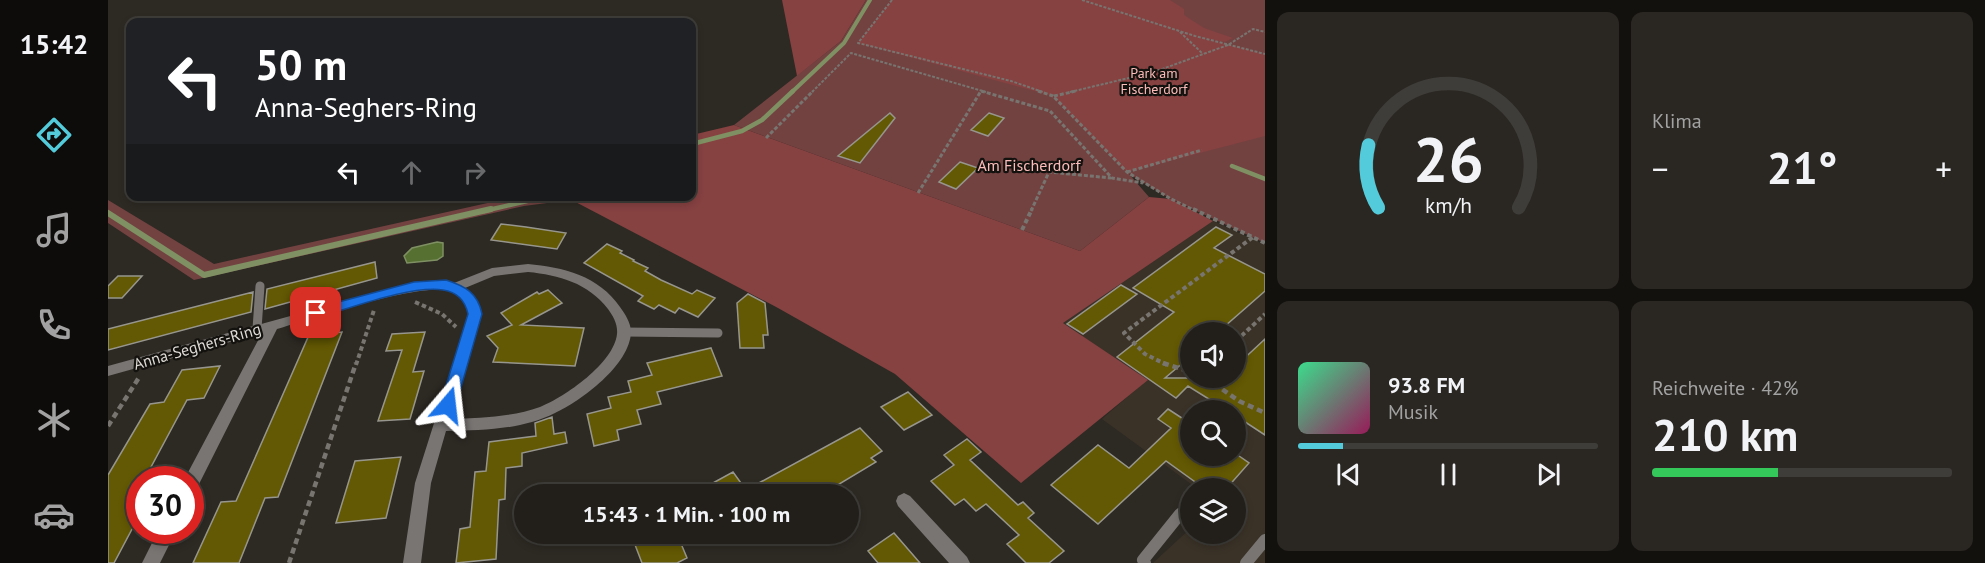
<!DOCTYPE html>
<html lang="de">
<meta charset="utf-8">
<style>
:root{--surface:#221f1a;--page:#2a2723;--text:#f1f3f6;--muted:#a2a2a2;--line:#3f3d39;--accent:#53cbdb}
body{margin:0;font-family:"PT Sans",sans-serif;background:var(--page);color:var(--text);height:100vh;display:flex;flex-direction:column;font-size:22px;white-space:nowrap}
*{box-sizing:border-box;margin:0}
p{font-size:20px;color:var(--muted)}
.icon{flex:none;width:33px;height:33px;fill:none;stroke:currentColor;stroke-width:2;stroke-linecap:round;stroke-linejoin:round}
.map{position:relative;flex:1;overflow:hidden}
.drawer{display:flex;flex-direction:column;gap:12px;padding:12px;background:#13110e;width:720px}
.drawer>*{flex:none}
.banner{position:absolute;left:18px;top:18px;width:570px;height:183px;border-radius:12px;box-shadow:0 3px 9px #0003,0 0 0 2px var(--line);background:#202124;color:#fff;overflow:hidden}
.buttons{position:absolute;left:1072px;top:322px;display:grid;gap:12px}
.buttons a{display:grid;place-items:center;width:66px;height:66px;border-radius:50%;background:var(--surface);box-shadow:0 3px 9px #0003,0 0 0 2px var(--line);font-size:30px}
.speed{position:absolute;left:18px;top:466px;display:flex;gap:12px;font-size:30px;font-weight:700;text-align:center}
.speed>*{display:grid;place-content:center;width:78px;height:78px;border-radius:50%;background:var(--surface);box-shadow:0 3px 9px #0003,0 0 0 2px var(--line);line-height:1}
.speed .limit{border:9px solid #d22;background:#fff;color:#111}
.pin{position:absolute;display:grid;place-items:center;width:51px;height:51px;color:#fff;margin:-26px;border-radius:12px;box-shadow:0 3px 9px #0006}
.me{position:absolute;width:66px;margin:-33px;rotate:17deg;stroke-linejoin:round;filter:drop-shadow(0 0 4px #0008)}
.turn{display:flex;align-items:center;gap:21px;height:126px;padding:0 30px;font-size:27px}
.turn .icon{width:78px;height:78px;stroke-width:2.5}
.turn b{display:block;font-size:42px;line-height:51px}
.lanes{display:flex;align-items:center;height:57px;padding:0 30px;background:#0003;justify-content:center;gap:30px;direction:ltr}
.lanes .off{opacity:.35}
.big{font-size:45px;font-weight:700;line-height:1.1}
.drawer .card{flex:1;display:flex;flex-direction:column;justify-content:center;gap:9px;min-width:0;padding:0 21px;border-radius:12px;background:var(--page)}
.drawer .dial{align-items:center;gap:0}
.dial svg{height:156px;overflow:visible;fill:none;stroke:var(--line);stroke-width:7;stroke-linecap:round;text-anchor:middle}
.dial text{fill:var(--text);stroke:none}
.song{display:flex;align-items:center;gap:18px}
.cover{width:72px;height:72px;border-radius:9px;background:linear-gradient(135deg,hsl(150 70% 55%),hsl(330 70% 35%))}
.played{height:6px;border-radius:3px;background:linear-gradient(90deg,var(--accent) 15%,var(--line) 15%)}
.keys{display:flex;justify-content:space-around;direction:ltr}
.heat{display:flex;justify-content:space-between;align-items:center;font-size:33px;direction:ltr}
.charge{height:9px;border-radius:4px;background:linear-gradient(90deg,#34c759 42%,var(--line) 0)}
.drawer .tiles{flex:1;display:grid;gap:12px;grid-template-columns:repeat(2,1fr)}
.trip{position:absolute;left:406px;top:484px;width:345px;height:60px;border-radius:30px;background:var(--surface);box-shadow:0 3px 9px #0003,0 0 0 2px var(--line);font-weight:700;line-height:60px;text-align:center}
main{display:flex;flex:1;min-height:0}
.tabs{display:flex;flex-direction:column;width:108px;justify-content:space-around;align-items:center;background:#0e0c0a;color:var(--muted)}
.tabs .icon{width:42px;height:42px}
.tabs .on{color:var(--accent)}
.tabs b{font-size:27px;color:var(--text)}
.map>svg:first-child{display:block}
.built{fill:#3a3227;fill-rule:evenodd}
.green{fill:#724241}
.forest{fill:#864141}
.water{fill:#567031;stroke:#7f9063;stroke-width:1.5}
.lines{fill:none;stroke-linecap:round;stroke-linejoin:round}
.stream-far2{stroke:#7f9063;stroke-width:4}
.stream-far1{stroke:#7f9063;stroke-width:4.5}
.stream{stroke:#7f9063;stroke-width:6}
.building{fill:#635803;stroke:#97968e;stroke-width:1.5}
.path-far3{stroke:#78746f;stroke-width:2;stroke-dasharray:3 1.5;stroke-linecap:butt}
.path-far2{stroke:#78746f;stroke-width:3;stroke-dasharray:4 2;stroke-linecap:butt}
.path-far1{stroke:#78746f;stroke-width:4;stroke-dasharray:4.5 3;stroke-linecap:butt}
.path{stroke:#78746f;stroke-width:4.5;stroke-dasharray:6 4;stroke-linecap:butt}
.lane-far1{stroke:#787573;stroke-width:9}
.lane{stroke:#787573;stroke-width:12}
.street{fill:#787573;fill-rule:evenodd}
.route{fill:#1a73e8;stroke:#114b97;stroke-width:1.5}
.labels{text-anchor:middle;stroke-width:4.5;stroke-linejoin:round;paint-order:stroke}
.far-park-label{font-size:14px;fill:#fcbcb9;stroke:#14120f}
.park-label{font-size:16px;fill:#fcbcb9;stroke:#14120f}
.street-label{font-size:16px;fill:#dedbd7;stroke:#14120f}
</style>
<main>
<nav class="tabs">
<b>15:42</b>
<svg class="icon on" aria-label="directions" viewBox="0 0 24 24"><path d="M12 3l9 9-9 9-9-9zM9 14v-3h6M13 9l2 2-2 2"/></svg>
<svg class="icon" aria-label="music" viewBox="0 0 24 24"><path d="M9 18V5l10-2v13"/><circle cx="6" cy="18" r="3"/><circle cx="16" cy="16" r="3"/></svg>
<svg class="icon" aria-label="phone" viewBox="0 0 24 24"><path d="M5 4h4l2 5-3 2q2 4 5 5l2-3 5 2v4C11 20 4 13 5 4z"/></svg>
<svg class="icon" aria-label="climate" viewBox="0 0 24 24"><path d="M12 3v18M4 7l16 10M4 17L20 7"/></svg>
<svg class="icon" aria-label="car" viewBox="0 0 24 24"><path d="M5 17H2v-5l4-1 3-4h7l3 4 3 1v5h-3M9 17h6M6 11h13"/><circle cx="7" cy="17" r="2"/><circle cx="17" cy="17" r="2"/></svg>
</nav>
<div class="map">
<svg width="1157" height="563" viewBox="0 0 1157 563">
<rect width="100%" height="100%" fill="#2d2923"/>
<path class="built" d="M1105,221l52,24v318h-112l38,-35v6h45v-45h-38l-96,-70 45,-39 -84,-57zM1083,333h45v45h-45zM1083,411h45v45h-45z"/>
<path class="green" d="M758,0h399v243l-94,-44 -42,-25 20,23 -69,54 -346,-126 107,-84z
M406,197h52l4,3 -46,6 -330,74 -86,-57v-23l106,64z"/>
<path class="forest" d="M674,0h84l-25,41 -44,35z
M784,0h278l14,9v6l20,13 29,10 -8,4 -17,-3 57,15v82l-138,36 -74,-76 -195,-53z
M626,125l346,126 69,-54 22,2 42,22 -150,102 85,57 -127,103 -126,-109 -117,-66 -212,-111 126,-1v-61z"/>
<path class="water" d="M329,242l6,1v13l-6,4 -30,3 -3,-7 8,-8z"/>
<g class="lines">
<path class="stream-far2" d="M684,92l52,-49 26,-43"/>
<path class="stream-far1" d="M584,144l50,-13 20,-11 31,-29
M1124,166l33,13
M376,211l65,-15"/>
<path class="stream" d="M0,213l96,62 287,-66"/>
</g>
<path class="building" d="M782,113l5,5 -35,45 -22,-7z
M881,113l15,5 -16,18 -17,-6z
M852,162l18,6 -22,21 -17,-7z
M393,224l25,3 40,6 -9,16 -66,-9z
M1108,227l16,8 -18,13 51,26v17l-48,42h-26v23l-26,22h71v-12l29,-27v96l-29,-19v-5h-8l-40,-25 -12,12 -59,-41 57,-45 -41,-24z
M499,244l15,7 -2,2 14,7 -1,1 15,7 -3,3 16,9 31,14 5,-4 18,8 -17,19 -19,-9 -4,5 -16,-8 -5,4 -16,-8 5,-5 -59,-33z
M267,262l2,16 -112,31 2,-20z
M10,276h24l-20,22h-14v-12z
M1013,285l16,9 -54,40 -16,-10z
M440,290l14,13 -41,22 63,3 -9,38 -82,-4 5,-14 -11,-12 25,-11 -11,-12 36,-21 2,2z
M145,292l-2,20 -143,38v-21z
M640,294l17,9 3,32h-5l1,13h-24l-3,-45z
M234,332l-64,165 -13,1 -26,65h-46l28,-61 15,-1 73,-166z
M317,332l-12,40 11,-1 -14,48 -32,2 24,-71 -16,1 6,-17z
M603,348l11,28 -65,16 4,12 -24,6 4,14 -24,6 2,10 -25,6 -7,-32 24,-6 -3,-11 23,-5 -3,-11 24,-6 -5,-12z
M112,366l-16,32 -17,2 -43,80h-4v34l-26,49h-6v-88l42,-71 14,-2 18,-32z
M800,392l24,23 -28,15 -23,-23z
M1060,409l23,15v32h48l10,7 -23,26h-21l-39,-28 -68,63 -47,-39 47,-40 31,23 42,-40 -13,-9z
M444,417l2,17 11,-2 2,11 -45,10v13l-16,2 -1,31 -6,1 -3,59 -40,4 4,-34 10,-2 5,-55 11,-1 3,-29 47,-6 -1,-13z
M752,428l22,23 -11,7 5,4 -55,33h-130l42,-23 13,18z
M859,439l14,13 -11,8 48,45 5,-3 11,11 -6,5 36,33 -15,12h-23l-19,-19 12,-9 -33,-31 -10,7 -12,-12 -9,6 -24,-24 23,-16 -10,-10z
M293,457l-15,61 -50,5 19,-62z
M786,533l26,30h-42l-10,-12z
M533,534h36l10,24 -10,5h-35l-10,-26z"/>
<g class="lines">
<path class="path-far3" d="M784,0l-34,43 153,38 32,11
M974,0l113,36 70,18
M1072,32l23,22
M704,92l39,-39 135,39
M962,92l84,-20 74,-27 25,-16 12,3"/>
<path class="path-far2" d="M873,91l69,20 62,67 31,5
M930,91l15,5 74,76 44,27 25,12
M946,96l22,-5
M658,138l47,-47
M1019,172l75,-22
M810,193l63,-102
M923,211l18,-39 62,6"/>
<path class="path-far1" d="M1085,209l72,34
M914,230l10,-21
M307,302l27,12 14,13
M1128,341l29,-27
M248,365l18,-55
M1059,365l-22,-11 -21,-21 129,-96"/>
<path class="path" d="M1055,363l28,9
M1098,378l33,23 26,12
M0,426l32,-50
M181,563l67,-200"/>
<path class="lane-far1" d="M149,329l3,-43
M516,332l94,1"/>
<path class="lane" d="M1037,563l-2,-3 37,-46
M1138,563l19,-23"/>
<path class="street" d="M420,264c35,3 71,12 92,43 5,7 11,16 11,25 -1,33 -50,69 -76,81 -34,17 -72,17 -109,18l-15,52 -10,80h-18l12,-80 54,-170c-3,-10 -6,-17 -16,-21 -29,-12 -141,27 -176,37l-81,161 -6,2v-12h-6l78,-147 -154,43v-10l306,-84 20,-1 20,2 38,-15zM420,272c31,3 60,11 80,37 5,7 10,15 9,25 -3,29 -52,63 -77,73 -28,10 -60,11 -90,12l31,-106 -5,-14 -11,-11 29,-12z
M796,493l6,3 57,61 3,6h-21l-51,-57 -2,-5 2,-5z
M50,531h18l-16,32h-18z"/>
</g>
<path class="route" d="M338,280c19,6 32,13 36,34l-26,91 -2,5 -6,2 -6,-2 -2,-5 28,-91c-3,-14 -11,-22 -25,-24 -33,-5 -94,19 -127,28l-7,-5 7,-5 98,-26z"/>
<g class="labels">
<g class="far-park-label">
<text x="1046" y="78">Park am<tspan x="1046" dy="16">Fischerdorf</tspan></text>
</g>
<g class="park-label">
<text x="921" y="171">Am Fischerdorf</text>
</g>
<g class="street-label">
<text transform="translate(89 346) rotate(-16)" y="6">Anna-Seghers-Ring</text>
</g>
</g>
</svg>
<div class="buttons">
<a><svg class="icon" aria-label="sound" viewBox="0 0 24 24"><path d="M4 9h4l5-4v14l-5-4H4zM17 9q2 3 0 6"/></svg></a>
<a><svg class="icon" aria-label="search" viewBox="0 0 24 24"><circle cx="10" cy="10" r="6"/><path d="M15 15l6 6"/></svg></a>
<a><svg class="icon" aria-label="layers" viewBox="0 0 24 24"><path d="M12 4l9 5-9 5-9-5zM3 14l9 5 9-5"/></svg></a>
</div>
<div class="speed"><div class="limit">30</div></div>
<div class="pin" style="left:208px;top:313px;background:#d93025"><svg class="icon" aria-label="arrive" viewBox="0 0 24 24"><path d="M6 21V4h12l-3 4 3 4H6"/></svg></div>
<svg class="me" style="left:340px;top:405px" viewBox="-20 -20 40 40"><path d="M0-17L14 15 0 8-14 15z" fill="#1a73e8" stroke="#fff" stroke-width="4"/></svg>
<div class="trip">15:43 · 1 Min. · 100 m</div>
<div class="banner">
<div class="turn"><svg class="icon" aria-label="left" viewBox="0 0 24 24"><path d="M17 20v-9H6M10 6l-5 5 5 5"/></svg><div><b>50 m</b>Anna-Seghers-Ring</div></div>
<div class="lanes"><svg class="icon" aria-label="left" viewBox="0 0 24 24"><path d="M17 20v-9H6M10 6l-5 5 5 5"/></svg><svg class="icon off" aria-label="ahead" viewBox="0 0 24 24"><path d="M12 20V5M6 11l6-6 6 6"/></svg><svg class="icon off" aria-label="right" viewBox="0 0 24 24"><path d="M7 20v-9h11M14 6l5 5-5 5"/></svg></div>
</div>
</div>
<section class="drawer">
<div class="tiles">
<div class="card dial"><svg viewBox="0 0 100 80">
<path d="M14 69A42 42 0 1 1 86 69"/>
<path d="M14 69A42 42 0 0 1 9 37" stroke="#53cbdb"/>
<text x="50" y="56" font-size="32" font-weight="700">26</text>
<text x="50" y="72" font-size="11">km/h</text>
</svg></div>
<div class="card"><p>Klima</p>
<div class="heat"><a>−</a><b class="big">21°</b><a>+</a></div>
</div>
<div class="card">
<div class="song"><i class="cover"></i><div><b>93.8 FM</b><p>Musik</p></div></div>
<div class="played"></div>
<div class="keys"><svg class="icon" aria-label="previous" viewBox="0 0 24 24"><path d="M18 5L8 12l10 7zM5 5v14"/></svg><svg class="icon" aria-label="pause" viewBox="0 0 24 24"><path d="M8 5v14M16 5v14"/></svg><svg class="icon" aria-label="next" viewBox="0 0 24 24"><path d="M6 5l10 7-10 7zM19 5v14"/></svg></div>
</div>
<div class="card"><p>Reichweite · 42%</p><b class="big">210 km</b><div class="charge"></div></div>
</div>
</section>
</main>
